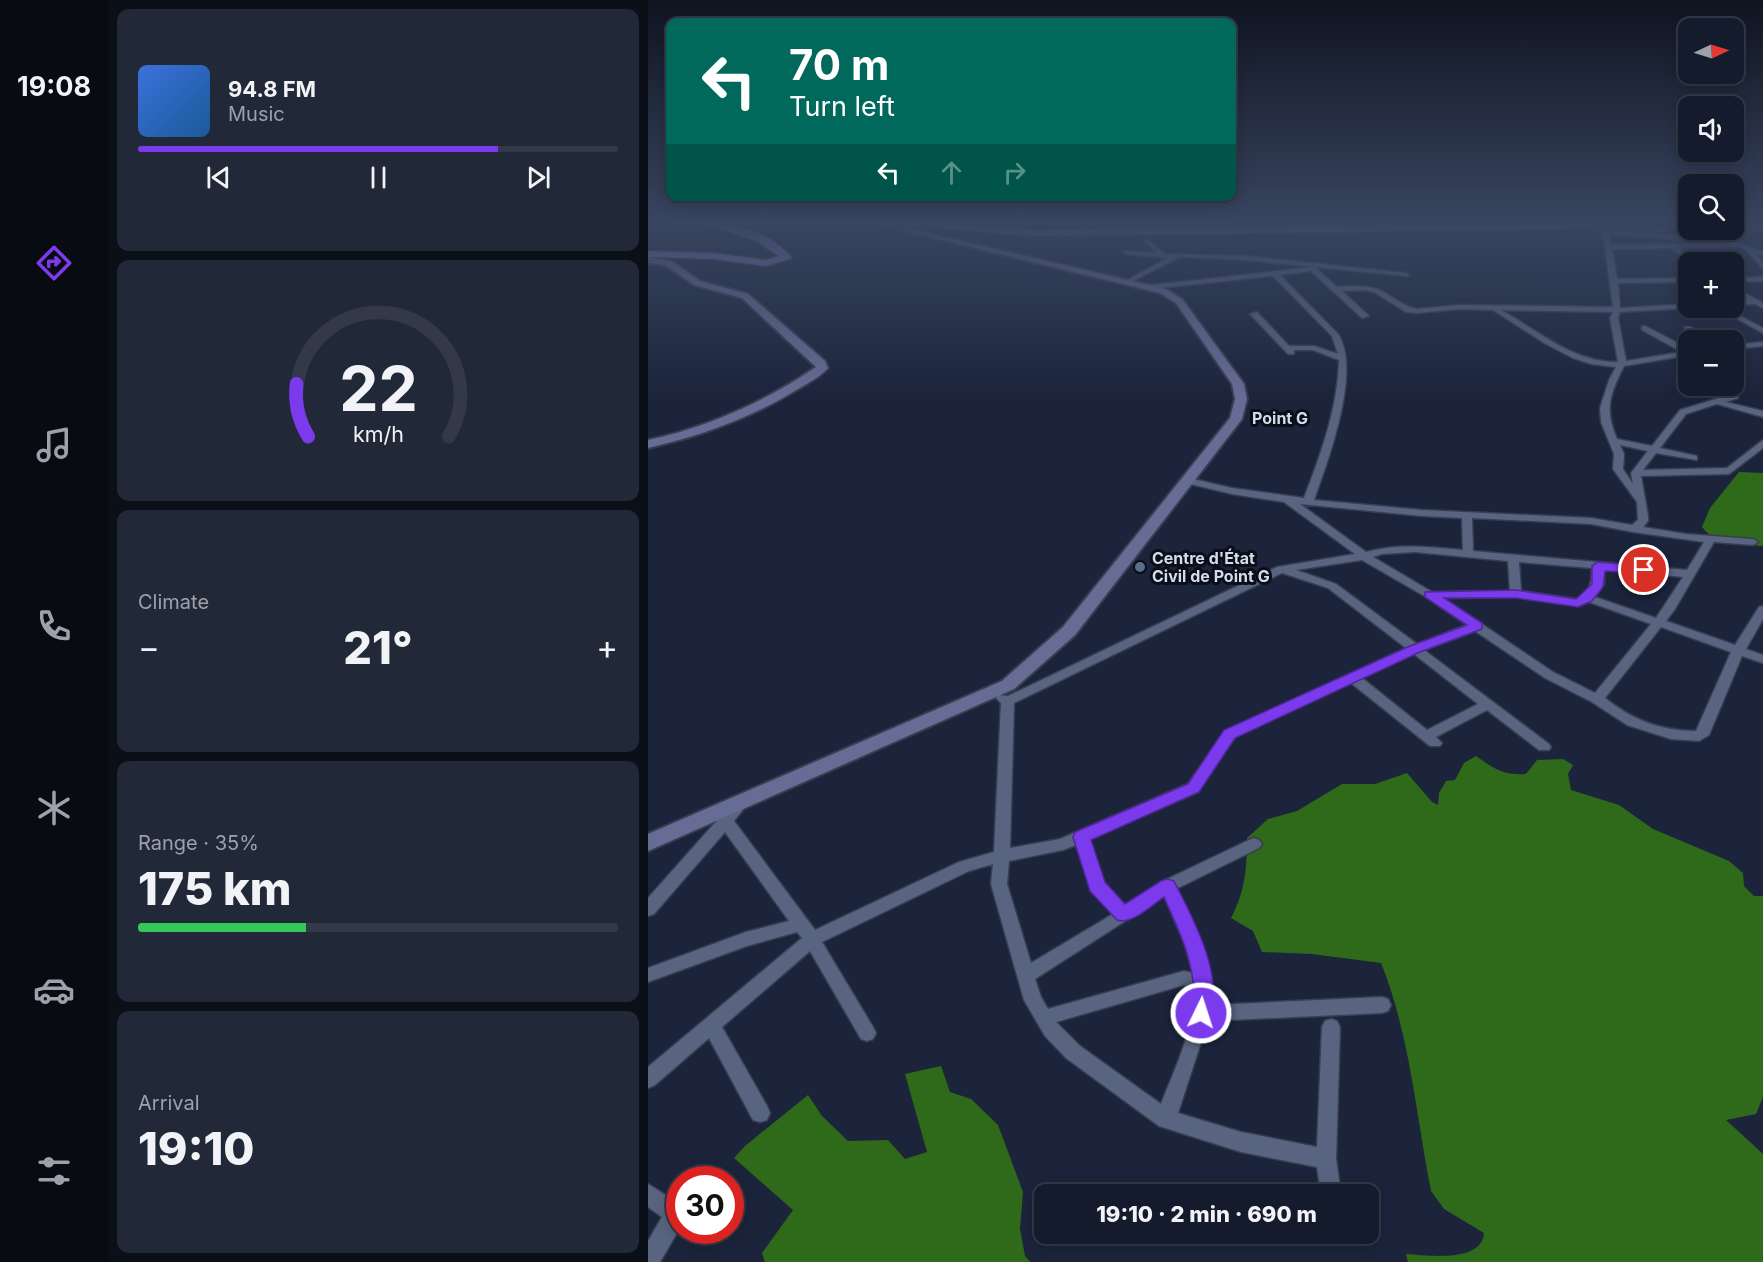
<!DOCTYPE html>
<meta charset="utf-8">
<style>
:root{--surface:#141b2c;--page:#212838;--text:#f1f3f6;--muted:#9da1a9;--line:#333948;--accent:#7c3aed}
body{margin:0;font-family:Inter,sans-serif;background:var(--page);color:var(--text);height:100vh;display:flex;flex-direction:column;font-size:22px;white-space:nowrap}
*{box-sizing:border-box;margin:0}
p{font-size:20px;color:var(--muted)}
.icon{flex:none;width:33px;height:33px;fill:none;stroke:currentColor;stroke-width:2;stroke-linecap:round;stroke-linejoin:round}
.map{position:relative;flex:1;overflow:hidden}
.side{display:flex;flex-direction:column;gap:9px;padding:9px;background:#0b0f18;width:540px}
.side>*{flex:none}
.banner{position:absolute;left:18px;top:18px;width:570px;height:183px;border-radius:12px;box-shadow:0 3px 15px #0003,0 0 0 2px var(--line);background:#00695c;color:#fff;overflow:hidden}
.needle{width:39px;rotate:86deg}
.tools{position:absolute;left:1030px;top:18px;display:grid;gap:12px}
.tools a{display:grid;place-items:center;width:66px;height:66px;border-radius:12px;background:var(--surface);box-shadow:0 3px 15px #0003,0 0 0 2px var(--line);font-size:30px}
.speed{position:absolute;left:18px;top:1166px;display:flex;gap:12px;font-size:30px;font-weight:700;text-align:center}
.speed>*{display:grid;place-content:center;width:78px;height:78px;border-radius:50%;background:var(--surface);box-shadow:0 3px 15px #0003,0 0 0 2px var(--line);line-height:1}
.speed .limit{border:9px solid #d22;background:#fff;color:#111}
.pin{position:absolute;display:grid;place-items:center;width:51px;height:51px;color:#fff;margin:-26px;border:3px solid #fff;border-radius:50%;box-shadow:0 2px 6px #0007}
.me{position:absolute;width:66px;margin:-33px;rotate:4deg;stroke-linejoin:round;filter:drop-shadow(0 0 4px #0008)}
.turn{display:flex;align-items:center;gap:21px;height:126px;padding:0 24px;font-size:27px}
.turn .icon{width:78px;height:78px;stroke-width:2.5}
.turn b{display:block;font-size:42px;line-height:51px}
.lanes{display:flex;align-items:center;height:57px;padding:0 24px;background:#0003;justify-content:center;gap:30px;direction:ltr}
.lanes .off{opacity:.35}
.big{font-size:45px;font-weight:800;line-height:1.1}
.side .card{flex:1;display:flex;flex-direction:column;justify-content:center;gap:9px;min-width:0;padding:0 21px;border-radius:12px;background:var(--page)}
.side .dial{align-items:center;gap:0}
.dial svg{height:156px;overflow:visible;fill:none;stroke:var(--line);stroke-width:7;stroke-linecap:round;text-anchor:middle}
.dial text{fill:var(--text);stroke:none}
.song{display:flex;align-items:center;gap:18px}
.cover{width:72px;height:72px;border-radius:9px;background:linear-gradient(135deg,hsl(220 70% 55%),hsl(210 70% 35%))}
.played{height:6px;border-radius:3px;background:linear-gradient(90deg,var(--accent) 75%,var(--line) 75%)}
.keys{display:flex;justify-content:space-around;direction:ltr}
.heat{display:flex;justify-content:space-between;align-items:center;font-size:33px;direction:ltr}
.charge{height:9px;border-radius:4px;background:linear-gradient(90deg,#34c759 35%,var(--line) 0)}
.trip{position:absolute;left:386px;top:1184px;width:345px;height:60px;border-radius:12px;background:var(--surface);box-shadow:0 3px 15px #0003,0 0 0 2px var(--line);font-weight:800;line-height:60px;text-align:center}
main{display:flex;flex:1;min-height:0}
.tab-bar{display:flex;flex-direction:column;width:108px;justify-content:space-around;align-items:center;background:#080b12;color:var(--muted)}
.tab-bar .icon{width:42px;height:42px}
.tab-bar .active{color:var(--accent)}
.tab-bar b{font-size:27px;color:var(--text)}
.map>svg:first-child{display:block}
.forest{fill:#2f6a1a}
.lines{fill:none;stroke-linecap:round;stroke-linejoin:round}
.street-casing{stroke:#373e51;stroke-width:3}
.secondary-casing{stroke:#373e51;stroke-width:4}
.highway-casing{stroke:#373e51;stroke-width:3}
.street{fill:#596580;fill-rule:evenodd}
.secondary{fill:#676c94;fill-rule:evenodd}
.highway{fill:#877ec4;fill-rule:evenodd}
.route{fill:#7c3aed;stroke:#51269a;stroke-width:1.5}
.service-dot{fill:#5c6f8a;stroke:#090e18;stroke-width:2}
.labels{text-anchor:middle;stroke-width:6;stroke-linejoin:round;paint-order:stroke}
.far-quarter-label{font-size:16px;font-weight:bold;fill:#d4dbeb;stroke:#090e18}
.poi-label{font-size:16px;font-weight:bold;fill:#d4dbeb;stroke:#090e18;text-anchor:start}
</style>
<main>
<nav class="tab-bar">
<b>19:08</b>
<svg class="icon active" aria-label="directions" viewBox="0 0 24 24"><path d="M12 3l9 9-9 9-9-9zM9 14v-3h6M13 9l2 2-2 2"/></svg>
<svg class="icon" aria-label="music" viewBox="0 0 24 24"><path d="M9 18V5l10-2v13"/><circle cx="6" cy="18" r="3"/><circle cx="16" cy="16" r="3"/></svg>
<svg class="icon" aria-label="phone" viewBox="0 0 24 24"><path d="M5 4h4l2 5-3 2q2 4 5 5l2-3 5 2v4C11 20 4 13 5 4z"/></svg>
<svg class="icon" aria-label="climate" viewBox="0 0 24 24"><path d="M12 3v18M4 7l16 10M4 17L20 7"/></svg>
<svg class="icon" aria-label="car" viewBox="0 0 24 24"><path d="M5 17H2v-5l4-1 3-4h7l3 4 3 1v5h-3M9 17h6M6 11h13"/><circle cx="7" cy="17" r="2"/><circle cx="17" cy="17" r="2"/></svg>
<svg class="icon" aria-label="filters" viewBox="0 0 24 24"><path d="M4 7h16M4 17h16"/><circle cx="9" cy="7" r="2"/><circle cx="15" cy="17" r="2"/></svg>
</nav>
<section class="side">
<div class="card">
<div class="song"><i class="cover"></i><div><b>94.8 FM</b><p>Music</p></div></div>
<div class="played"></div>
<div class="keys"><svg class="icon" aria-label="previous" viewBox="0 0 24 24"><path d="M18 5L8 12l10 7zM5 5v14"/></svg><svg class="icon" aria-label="pause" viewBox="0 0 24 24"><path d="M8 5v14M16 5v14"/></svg><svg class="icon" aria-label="next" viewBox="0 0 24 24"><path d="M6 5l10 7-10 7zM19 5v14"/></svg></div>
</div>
<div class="card dial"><svg viewBox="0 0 100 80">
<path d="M14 69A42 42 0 1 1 86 69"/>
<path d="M14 69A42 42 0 0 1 8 42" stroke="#7c3aed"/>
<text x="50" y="56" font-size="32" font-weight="700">22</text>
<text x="50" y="72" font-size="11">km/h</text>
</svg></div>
<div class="card"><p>Climate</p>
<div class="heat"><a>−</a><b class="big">21°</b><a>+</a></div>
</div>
<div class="card"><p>Range · 35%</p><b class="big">175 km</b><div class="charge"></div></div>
<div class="card"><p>Arrival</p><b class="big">19:10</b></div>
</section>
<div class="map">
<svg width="1115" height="1262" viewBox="0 0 1115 1262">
<rect width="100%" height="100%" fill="#1b243b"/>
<path class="forest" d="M1091,472l24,1v73c-22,-2 -47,-1 -61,-19l8,-19z
M828,756c17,12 28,20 50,18l11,-14 26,-1 10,6 -5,9 3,16 48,15 34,24 76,32 14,12 1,13 10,10h9v201l-7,17 -30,6 37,34v108h-355l-2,-8c26,2 76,8 78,-21l-40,-24 -13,-18c-15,-76 -21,-156 -50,-228l-69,-9 -50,-2 -9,-21 -22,-13c14,-26 16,-50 16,-80l21,-19 29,-8 45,-27h33l32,-11 25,29 6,3 1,-12 7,-12 9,-1 9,-17z
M293,1066l9,26 21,7 27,26 25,67 -3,37 5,27 5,6h-265l-3,-9 31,-43 -59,-52 11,-12 63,-51 14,21 26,25 40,-1 17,19 22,-7 -22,-78z"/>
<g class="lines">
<g class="street-casing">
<path id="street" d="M336,221h7l-13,9h-4v-2z
M359,221h7l-15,11h-4v-2z
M405,221h6l1,13 -5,-1z
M434,221h6l-4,12 -3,2 -3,-2z
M498,221h6l-3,12 -3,2 -3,-2z
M740,221l35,4 -3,2 -32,-2 -110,4 -3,-2 3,-2z
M912,221h10l13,4 -3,2z
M943,222l16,8 45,4 -1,-3 25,-9h13v4h-12l-24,8 51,5 -3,2 -92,-7 2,11 123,-2 -18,-13h6l20,14 21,8v4l-8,-3 8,10v6l-18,-20 -6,-2 -61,1 19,14h-6l-20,-14 -59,1 5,30 72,-1v4l-71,1 2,25 69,-4v4h2l-71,4 -2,6 8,43 56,-9 -40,-22v-4h3l44,23v6l-65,11c-14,28 -20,43 -7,73l35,7 28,-36 55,-17 3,1v4l-12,4 37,9v6l-46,-13 -31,10 -26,34 37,8v4l-41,-7 -13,17 84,-2 36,-28v8l-34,26 -88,2 7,40v5l-5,6 43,7 67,5 5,3 -5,3 -39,-3 -39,67 -9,12 69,24 24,-38 4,-1v13l-17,30 17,6v8l-21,-7 -33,79 -10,6 -28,-2 -44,-14 -35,-23 -47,-24 -70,-47 -51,19 125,94 2,3 -2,3h-10l-52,-40 -51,27 6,6 -2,3h-10l-79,-63 -116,54 -37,55 -109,47 15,43 21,24 36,-24 88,-42 5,-2 5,2 3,4 -3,4 -83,41c18,35 40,75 35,116l171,-8 6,2 3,6 -3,6 -6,2 -174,8 -30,92 63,19 76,15 5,-120 3,-6 6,-2 6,2 3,6 -4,132 5,35h-20l-4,-27 -76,-15 -82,-26 -93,-68 -21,-22 -21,-36 -33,-116 2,-20 -24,7 -147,71 51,85 3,6 -3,6 -6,2 -6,-2 -51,-88 -88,76 45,79 3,7 -3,7 -7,2 -7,-2 -44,-82 -54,47 -7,3v-21l154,-129 -5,-6 -50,14 -99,36v-14l98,-36 43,-11 -64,-89 -71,82 -6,2v-18l89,-100 5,-1 5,1 2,4 -15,19 81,109 144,-68 35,-10 7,-149 -5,-5 2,-3 10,1 269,-129 78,-13 -71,-52 -52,-8 -46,-11 -2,-2 5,-3 43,10 72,10c17,-44 34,-91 35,-138l-26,-10h-19v4h-6l-38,-40 7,-2 32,34h25l24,8 -6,-18 -59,-60 -122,13 -3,-2 3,-2 163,-18 -68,-7 -66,-3 -51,26 -2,-1v-2l41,-22 -42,-4 -2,-1v-2l33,2 -13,-12 2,-3 19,16 81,2 160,17 3,2 -1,1 -93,-9 22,20c14,-1 27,-2 40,2 14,5 25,18 40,20l43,-4 153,2 -10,-74 -14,-8zM663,271l51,47 7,-2 -27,-25 22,-1 10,2 32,20 11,1 43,-4 33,1 53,34 27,14 18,6 25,3 -7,13 -9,28 1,14 13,32 -1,15 24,33 1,18 -6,5 -41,-7 -169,-8 -108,-10c14,-39 48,-130 24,-166l-58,-59zM853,310l112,2 -3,6 8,44c-46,0 -79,-31 -117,-52zM972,445l28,6 -17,22 2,11 -10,-15 1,-15zM652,504l122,12 40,2 1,32c-33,-3 -65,-7 -97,2zM824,518l119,6 42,8 71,10 -17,28 -214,-19zM767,552l93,9 2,30 -78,1 -59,-35 9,-3zM714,560l64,37 41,28 -50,19 -81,-60 -40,-14zM871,562l73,6c0,15 -2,24 -16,31l-55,-8zM956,569l79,8 -27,41 -61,-21 9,-13zM634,573l46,15 78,60 -181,83 -37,53 -128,55 -50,9 4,-145zM868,597l62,9 11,-4 62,22 -56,69 -42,-21 -110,-74zM1013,627l70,25 -35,79c-35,0 -64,-11 -91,-33zM766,654l64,50 -51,26 -65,-52zM428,845l15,44 22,25 -82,49 -24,-79 2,-23 54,-11zM516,896l21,48 8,29 -9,-2 -136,38 -7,-12 -6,-18zM536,985l10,3c1,40 -19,80 -33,116l-81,-58 -24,-24z
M1086,225l29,2v4l-29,-2z
M1115,277v4l-29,1v-4z
M1086,287l29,16v5l-8,-4 -21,1v-4l14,-1 -14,-8z
M1069,308h8l38,20v5z
M1037,327h6l19,13h-8l-17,-9z
M1115,342v4l-29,3v-4z
M0,1184l32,20v24l-20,34h-12v-21l14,-24 -14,-10z"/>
</g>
<g class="secondary-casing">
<path id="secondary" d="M216,221h13l289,68 16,10 62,85 3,15 -5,20 -167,216 -61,54 -366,162v-17l354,-153 61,-54 167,-209 5,-19 -3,-15 -56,-81 -16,-10z
M0,257l23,4 29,20 48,13 77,67 3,7c-8,9 -20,15 -30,21 -47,29 -97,47 -150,59v-8c61,-13 116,-38 168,-73l-74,-69 -48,-13 -29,-20 -17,-2z"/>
</g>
<g class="highway-casing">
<path id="highway" d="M48,221c32,-1 75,10 96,37l-26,8 -52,-7 -66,-2v-6l66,2 52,7 13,-4 -23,-15z
M239,221h39l107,9 582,-9 -5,3 -54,5 -523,7 -141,-12z"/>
</g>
<use href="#street" class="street"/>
<use href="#secondary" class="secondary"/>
<use href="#highway" class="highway"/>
</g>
<linearGradient id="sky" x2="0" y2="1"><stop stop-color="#0f1420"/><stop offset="0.56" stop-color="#394560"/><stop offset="1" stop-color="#394560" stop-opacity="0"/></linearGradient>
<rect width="1115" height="398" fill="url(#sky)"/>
<path class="route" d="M950,562l46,4 6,4 -6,4 -39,-3 -2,16 -11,14 -14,6 -62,-9h-72l38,25v6l-62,23 -185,86 -36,54 -108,48 14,42 20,22 36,-23 6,-2 7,2c18,35 53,99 34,138l-7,3 -7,-3c-6,-12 1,-24 -1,-37 -3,-30 -17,-58 -29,-85 -13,9 -32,28 -47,23l-27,-29 -17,-54 2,-5 113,-48 36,-54 186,-84 57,-21 -42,-28v-5l91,-2 60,9 16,-15v-18z"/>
<circle class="service-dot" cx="492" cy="567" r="6"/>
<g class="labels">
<g class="far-quarter-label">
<text x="632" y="424">Point G</text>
</g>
<g class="poi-label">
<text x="504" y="564">Centre d'État<tspan x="504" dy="18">Civil de Point G</tspan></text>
</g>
</g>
</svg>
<div class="tools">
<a><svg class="needle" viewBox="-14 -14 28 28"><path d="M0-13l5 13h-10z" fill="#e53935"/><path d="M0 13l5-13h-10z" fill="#9da1a9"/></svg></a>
<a><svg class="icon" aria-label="sound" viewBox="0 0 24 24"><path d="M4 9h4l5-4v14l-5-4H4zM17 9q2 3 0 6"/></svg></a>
<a><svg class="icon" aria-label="search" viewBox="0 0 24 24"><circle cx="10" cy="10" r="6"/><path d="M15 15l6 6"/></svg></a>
<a>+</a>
<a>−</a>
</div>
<div class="speed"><div class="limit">30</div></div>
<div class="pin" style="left:996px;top:570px;background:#d93025"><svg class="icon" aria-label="arrive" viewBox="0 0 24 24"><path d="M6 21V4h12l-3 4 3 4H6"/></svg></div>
<svg class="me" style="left:553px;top:1013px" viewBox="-20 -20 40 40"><circle r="17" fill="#7c3aed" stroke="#fff" stroke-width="3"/><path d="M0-11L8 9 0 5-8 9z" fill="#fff"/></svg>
<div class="trip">19:10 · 2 min · 690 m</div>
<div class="banner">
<div class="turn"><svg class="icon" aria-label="left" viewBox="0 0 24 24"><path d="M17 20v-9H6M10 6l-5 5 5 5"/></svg><div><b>70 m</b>Turn left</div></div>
<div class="lanes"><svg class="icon" aria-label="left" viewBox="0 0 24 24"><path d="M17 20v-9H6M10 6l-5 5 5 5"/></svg><svg class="icon off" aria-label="ahead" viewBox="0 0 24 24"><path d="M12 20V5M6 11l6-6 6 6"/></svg><svg class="icon off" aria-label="right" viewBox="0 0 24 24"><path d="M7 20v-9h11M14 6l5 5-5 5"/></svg></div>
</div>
</div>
</main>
